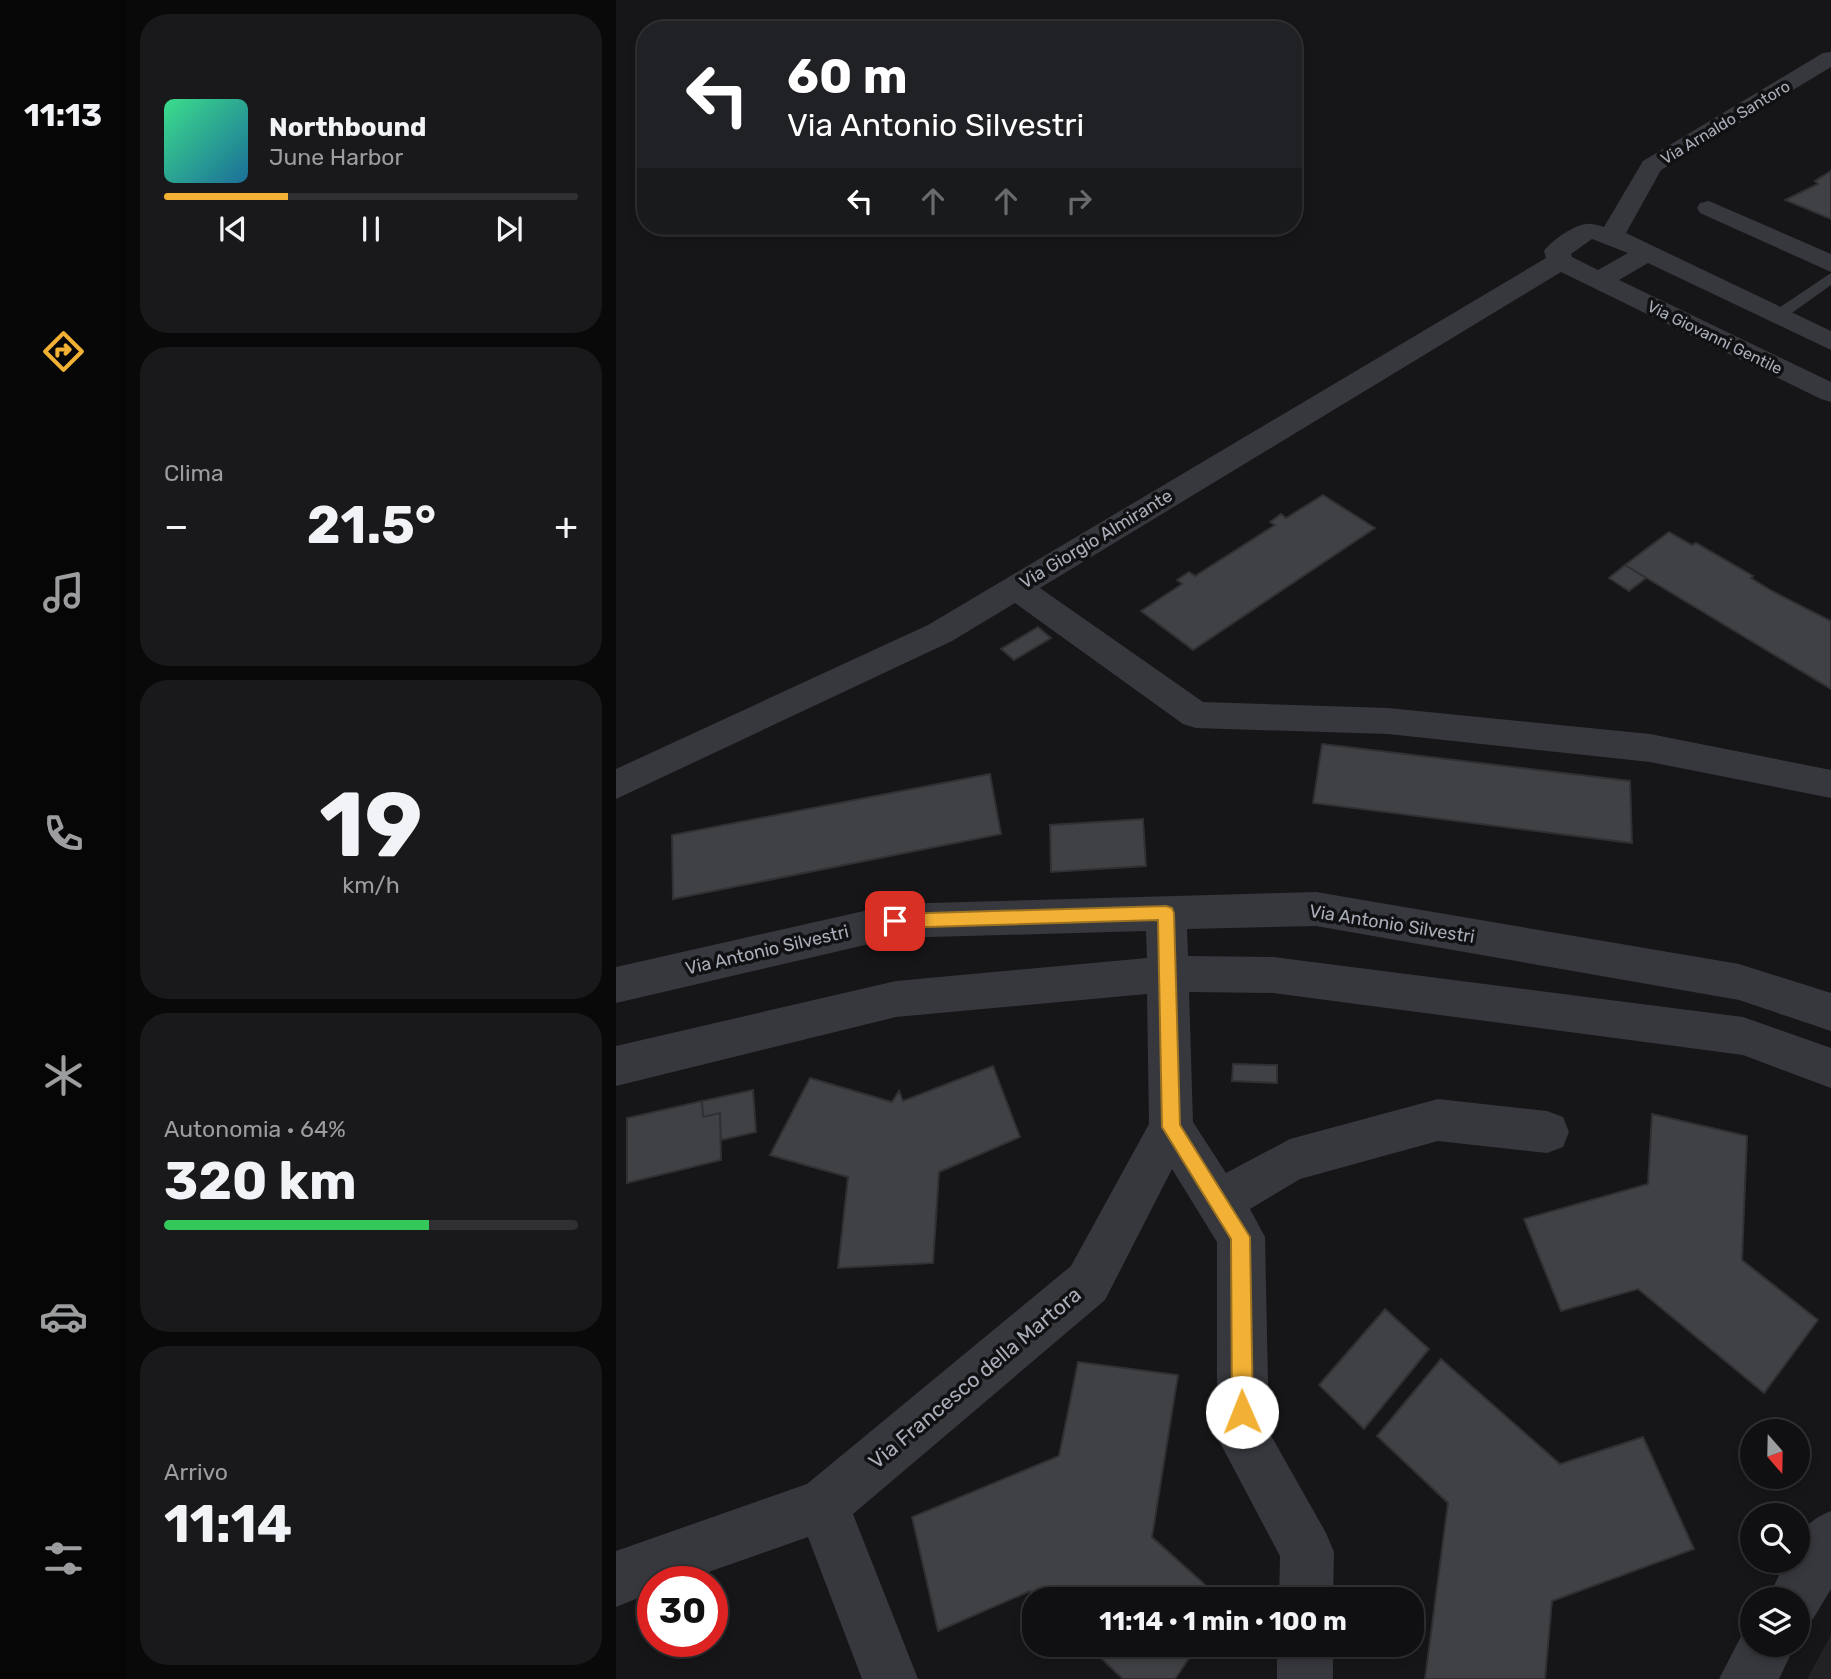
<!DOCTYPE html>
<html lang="it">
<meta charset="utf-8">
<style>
:root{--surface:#101012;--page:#19191b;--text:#f1f3f6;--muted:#9c9d9f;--line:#303032;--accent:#f2b134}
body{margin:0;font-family:Rubik,sans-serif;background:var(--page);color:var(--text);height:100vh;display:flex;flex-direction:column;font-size:26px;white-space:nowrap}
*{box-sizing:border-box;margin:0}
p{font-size:23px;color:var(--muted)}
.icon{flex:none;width:38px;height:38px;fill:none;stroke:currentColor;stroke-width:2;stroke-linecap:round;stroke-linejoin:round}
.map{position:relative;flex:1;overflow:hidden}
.details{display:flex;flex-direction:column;gap:14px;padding:14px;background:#09090a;width:490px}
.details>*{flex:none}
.top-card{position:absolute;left:21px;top:21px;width:665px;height:214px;border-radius:28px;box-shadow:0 4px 10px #0003,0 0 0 2px var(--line);background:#202124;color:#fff;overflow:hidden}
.needle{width:46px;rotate:160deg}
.buttons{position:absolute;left:1124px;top:1419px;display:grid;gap:14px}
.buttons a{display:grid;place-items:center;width:70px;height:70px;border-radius:50%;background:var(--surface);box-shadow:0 4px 10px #0003,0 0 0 2px var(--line);font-size:35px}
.speed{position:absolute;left:21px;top:1566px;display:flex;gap:14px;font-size:35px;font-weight:700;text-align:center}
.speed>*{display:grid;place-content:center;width:91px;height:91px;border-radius:50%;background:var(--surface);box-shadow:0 4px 10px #0003,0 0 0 2px var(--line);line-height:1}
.speed .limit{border:10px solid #d22;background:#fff;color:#111}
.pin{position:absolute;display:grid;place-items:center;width:60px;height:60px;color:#fff;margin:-30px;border-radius:14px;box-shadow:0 4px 10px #0006}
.me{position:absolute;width:77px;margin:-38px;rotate:359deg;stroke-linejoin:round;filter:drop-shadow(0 0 5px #0008)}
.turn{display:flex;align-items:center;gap:24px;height:147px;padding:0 35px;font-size:32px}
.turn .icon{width:91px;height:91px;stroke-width:2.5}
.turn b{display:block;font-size:49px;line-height:60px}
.lanes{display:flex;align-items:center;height:66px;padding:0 35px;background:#0003;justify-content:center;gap:35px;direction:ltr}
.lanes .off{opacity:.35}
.big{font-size:52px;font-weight:700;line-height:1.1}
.details .tile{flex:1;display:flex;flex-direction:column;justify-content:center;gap:10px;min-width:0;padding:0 24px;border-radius:28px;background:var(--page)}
.details .dial{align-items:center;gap:0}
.dial b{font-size:91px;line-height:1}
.song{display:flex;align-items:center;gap:21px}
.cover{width:84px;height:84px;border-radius:10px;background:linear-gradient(135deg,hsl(150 70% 55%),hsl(200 70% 35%))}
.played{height:7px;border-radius:4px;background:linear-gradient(90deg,var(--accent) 30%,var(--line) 30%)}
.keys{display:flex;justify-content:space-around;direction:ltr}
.heat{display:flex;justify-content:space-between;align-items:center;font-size:38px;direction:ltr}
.charge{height:10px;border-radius:5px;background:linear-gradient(90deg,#34c759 64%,var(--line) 0)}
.trip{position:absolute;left:406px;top:1587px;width:402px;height:70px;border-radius:28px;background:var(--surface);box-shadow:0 4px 10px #0003,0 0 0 2px var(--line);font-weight:700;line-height:70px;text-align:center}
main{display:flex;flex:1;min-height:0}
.tab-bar{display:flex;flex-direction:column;width:126px;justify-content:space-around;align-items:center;background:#060607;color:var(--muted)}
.tab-bar .icon{width:49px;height:49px}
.tab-bar .on{color:var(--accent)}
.tab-bar b{font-size:32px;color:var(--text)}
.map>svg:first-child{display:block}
.built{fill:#222225}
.building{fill:#404145;stroke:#303034;stroke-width:2}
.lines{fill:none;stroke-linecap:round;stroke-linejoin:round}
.service{fill:#37383d;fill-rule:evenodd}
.minor{fill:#37383d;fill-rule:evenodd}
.route{fill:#f2b134;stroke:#9d7322;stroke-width:2}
.labels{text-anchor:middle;stroke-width:7;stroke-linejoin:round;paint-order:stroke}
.far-street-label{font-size:16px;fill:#a8adb8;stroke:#111113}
.street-label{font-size:18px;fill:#a8adb8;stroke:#111113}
.near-street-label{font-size:21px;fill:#a8adb8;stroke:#111113}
</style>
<main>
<nav class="tab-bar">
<b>11:13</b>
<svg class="icon on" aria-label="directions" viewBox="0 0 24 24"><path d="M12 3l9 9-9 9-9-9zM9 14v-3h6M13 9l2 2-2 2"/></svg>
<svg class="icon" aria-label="music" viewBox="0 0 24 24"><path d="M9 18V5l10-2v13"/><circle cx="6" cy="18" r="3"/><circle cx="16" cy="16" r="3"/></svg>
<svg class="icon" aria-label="phone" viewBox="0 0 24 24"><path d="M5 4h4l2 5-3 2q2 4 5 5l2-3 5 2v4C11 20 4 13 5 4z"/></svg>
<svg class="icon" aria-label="climate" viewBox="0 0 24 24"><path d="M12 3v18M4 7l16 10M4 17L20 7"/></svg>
<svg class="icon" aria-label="car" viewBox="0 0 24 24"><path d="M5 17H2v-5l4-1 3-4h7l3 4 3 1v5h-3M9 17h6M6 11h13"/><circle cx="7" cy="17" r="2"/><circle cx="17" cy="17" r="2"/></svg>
<svg class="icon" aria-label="filters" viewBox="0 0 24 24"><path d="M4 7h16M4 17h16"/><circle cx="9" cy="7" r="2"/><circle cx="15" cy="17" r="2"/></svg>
</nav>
<section class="details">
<div class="tile">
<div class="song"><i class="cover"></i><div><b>Northbound</b><p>June Harbor</p></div></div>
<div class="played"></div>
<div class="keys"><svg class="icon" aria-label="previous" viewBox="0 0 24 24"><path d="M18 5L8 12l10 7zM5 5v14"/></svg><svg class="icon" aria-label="pause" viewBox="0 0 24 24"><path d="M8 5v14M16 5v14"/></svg><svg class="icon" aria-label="next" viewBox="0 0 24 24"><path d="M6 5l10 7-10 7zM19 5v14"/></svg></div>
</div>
<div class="tile"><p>Clima</p>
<div class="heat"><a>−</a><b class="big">21.5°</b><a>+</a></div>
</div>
<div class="tile dial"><b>19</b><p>km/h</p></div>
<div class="tile"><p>Autonomia · 64%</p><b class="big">320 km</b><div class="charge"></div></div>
<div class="tile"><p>Arrivo</p><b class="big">11:14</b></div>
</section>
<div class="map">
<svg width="1215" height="1679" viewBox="0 0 1215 1679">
<rect width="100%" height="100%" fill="#161618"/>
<path class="built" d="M1215,1635v44h-24z"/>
<path class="building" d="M1215,171v48l-46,-19 33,-16 -3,-3z
M707,495l52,33 -182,122 -52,-39 41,-27 -5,-4 12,-8 6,4 80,-51 -5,-3 11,-8 5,4z
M1053,532l23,13 4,-2 57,33 -2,2 21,13 59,30v68l-206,-124z
M1009,565l21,13 -17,13 -20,-13z
M422,627l13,11 -37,22 -13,-11z
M706,744l308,37 2,62 -319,-40z
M374,774l11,60 -328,65 -1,-64z
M527,819l3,47 -95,6 -1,-47z
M617,1064l44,1v18l-45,-2z
M377,1066l27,71 -81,35 -6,91 -95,5 10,-91 -78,-22 40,-77 82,24 7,-11 4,10z
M137,1090l3,42 -35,8 -1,-27 -17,4 -1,-16z
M86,1101l1,16 17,-4 1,47 -94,23v-65z
M1036,1114l95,22 -5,124 76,60 -54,73 -126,-104 -77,22 -37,-92 124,-35z
M769,1309l44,40 -65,80 -45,-44z
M825,1359l119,105 83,-27 51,112 -142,52 -7,78h-120l23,-176 -71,-67z
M462,1362l100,13 -26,162 70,63h-184l-8,-9 -92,40 -26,-114 147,-61z
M471,1645h111l-23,34h-52z"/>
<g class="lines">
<path class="service" d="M1215,273v12l-49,35h-12l-2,-3 2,-3z"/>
<path class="minor" d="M1215,52v15l-170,103 -35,63 205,98v19l-183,-87 -29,17 212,102v20l-10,-3 -260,-127 -521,316 163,114 185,6 262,26 181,36v28l-181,-36 -262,-28 -192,-6 -13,-4 -168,-121 -63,38 -336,158v-30l312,-144 618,-367 -2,-7c7,-10 31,-27 43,-27 6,-1 12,2 17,3l39,-66 180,-108zM976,239l36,14 -30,17 -26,-13 -1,-3z
M1093,201l122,53v18l-131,-59 -3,-5 3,-5z
M700,892l423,72 92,29v38l-92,-31 -423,-74 -129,3 1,27 85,1 470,60 88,31v40l-88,-33 -470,-62 -84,-1 4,130 33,51 64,-34 148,-40 109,12 16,6 6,15 -6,15 -16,6 -109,-12 -138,38 -50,30 15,28 4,195 57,101 8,19 -1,48h-54l1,-44 -63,-119v-195l-45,-73 -67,131 -252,214 65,165h-56l-54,-142 -128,45h-27v10l-37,15v-56l191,-67 264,-218 78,-142 -2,-130 -251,23 -280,69v-40l280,-65 251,-23 -1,-27 -251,7 -279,65v-36l279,-63z
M1215,1511v78l-18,30 -16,7v-26h-30l19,-39h11c0,-27 9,-40 34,-50z
M1136,1623v22h43l-16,34h-60l28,-54z
M661,1645h56v34h-56z"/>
</g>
<path class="route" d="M550,906l6,2 2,5 6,212 70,112 3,175 -3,8 -8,3 -7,-3 -3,-8 -1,-173 -69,-112 -4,-207 -263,8 -6,-2 -2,-5 2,-5 6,-2z"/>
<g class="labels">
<g class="far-street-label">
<text transform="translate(1109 122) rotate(-31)" y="6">Via Arnaldo Santoro</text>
<text transform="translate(1099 337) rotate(26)" y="6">Via Giovanni Gentile</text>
</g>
<g class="street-label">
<text transform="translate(480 539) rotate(-31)" y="6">Via Giorgio Almirante</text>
<text transform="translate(776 924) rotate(9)" y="6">Via Antonio Silvestri</text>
<text transform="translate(151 950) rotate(-13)" y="6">Via Antonio Silvestri</text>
</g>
<g class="near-street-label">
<text transform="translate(359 1378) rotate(-40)" y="7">Via Francesco della Martora</text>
</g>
</g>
</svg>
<div class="buttons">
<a><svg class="needle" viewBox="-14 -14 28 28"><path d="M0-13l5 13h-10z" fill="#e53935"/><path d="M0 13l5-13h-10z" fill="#9c9d9f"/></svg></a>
<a><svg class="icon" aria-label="search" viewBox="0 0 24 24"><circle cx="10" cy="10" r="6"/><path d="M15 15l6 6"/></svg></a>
<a><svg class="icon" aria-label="layers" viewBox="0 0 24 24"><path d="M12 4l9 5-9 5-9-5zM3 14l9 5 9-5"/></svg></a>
</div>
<div class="speed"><div class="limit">30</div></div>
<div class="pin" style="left:279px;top:921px;background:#d93025"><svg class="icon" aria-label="arrive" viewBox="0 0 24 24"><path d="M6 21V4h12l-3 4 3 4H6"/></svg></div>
<svg class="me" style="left:626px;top:1412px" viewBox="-20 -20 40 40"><circle r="19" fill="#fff"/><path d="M0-13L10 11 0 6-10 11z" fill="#f2b134"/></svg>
<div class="trip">11:14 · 1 min · 100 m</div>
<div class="top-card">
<div class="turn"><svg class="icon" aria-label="left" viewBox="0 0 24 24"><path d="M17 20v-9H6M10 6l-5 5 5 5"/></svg><div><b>60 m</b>Via Antonio Silvestri</div></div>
<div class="lanes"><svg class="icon" aria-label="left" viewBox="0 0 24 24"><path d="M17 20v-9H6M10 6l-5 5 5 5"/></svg><svg class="icon off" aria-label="ahead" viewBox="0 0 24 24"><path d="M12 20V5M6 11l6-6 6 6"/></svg><svg class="icon off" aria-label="ahead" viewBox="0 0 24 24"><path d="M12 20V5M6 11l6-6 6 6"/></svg><svg class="icon off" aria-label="right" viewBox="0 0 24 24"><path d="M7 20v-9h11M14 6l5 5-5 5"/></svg></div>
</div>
</div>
</main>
